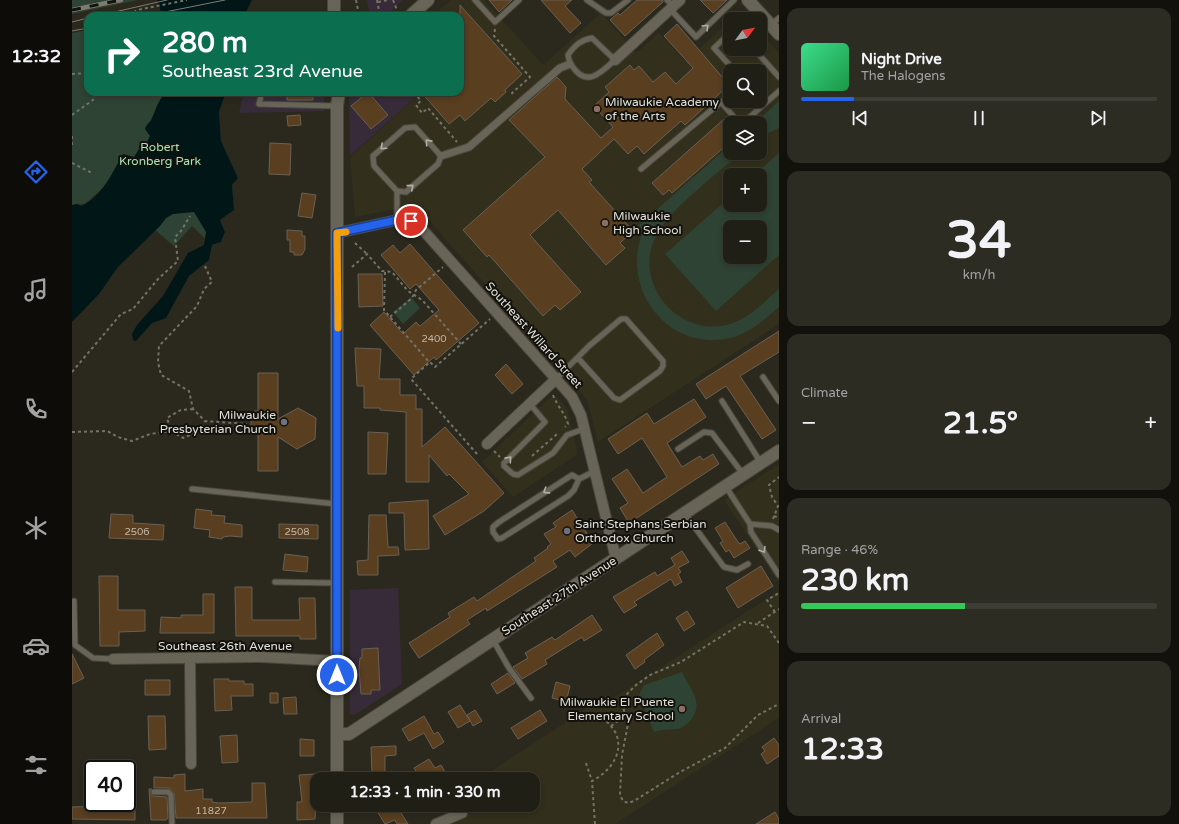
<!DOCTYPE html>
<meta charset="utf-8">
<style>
:root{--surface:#201f16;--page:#2d2c23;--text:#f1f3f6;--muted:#a2a2a1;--line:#3d3d35;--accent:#2563eb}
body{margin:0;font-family:"Varela Round",sans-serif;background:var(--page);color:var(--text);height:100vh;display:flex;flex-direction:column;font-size:15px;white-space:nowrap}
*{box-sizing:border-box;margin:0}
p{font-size:13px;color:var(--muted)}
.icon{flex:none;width:22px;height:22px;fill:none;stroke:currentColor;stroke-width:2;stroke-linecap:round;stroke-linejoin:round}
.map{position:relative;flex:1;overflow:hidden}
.side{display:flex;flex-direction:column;gap:8px;padding:8px;background:#12110c;width:400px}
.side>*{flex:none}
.guide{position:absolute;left:12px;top:12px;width:380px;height:84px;border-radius:12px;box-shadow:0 2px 6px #0003,0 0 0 1px var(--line);background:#0b6e4f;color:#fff;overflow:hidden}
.needle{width:26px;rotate:58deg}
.fabs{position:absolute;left:651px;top:12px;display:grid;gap:8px}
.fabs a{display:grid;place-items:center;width:44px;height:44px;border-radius:8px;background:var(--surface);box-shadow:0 2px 6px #0003,0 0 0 1px var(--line);font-size:20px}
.speed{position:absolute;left:12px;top:760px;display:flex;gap:8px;font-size:20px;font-weight:700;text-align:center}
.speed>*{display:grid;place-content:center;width:52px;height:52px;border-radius:50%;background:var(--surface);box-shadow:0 2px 6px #0003,0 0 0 1px var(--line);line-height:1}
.speed .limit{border:2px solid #111;border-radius:6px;background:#fff;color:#111}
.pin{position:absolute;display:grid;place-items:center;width:34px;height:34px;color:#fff;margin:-17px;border:2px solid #fff;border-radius:50%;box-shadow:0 1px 4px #0007}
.me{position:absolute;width:44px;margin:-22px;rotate:0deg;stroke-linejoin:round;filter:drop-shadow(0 0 3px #0008)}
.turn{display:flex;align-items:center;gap:14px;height:84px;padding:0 12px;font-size:18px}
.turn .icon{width:52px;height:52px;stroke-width:2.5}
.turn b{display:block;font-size:28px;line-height:34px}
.big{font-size:30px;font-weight:800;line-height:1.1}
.side .tile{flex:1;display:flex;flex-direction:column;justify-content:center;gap:6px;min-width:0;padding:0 14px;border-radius:12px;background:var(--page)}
.side .dial{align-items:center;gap:0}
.dial b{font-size:52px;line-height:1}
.song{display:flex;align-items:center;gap:12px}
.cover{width:48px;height:48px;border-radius:6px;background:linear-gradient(135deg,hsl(150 70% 55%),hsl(140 70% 35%))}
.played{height:4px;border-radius:2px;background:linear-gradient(90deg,var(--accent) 15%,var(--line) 15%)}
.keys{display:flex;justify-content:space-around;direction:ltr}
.heat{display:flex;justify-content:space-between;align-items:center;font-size:22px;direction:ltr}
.charge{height:6px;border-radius:3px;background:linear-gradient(90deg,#34c759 46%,var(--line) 0)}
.trip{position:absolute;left:238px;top:772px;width:230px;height:40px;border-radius:12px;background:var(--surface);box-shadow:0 2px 6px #0003,0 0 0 1px var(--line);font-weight:800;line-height:40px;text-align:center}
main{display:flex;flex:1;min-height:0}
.tab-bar{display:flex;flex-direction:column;width:72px;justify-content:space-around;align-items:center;background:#0d0c09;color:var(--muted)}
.tab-bar .icon{width:28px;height:28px}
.tab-bar .selected{color:var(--accent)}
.tab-bar b{font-size:18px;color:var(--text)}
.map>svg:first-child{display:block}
.commercial{fill:#372b39}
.built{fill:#322f1c;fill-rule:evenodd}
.green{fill:#2e4334;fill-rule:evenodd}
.water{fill:#001617}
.building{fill:#593e1f;stroke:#6a6055}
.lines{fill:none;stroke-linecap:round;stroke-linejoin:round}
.service-casing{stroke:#49473d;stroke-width:7}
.pedestrian-casing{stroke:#49473d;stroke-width:9}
.minor-casing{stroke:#49473d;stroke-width:12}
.tertiary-casing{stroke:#49473d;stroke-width:14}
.path{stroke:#747368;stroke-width:2;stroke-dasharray:3 3;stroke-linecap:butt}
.service{stroke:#686558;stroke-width:5}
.pedestrian{stroke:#686558;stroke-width:7}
.minor{stroke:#686558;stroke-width:10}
.tertiary{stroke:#686558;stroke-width:12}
.tram{stroke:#7e7c72;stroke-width:1}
.rail-casing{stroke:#7e7c72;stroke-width:4.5}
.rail{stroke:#12110c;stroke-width:3;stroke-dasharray:9;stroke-linecap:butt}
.oneway{stroke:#b1afa5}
.route-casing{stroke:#184099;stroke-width:10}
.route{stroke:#2563eb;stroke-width:7}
.slow{stroke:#f59e0b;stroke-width:7}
.education-dot{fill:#8d6e63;stroke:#12110c;stroke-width:1.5}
.worship-dot{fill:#6b7280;stroke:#12110c;stroke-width:1.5}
.labels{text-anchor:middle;stroke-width:4;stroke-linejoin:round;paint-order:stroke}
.number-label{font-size:10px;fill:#bfb8aa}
.poi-label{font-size:12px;fill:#e1e0d8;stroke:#12110c;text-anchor:start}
.park-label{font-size:12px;fill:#a5e4b7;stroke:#12110c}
.street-label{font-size:12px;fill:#e1e0d8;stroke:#12110c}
</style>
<main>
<nav class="tab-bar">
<b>12:32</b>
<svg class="icon selected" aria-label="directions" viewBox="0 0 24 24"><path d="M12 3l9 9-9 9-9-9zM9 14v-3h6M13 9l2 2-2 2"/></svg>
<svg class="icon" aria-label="music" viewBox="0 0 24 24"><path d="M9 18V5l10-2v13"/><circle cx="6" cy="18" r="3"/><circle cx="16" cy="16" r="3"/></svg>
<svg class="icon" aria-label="phone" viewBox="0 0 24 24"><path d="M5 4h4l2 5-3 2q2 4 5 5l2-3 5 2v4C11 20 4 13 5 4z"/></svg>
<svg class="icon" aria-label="climate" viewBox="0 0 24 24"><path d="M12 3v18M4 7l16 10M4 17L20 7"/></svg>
<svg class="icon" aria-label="car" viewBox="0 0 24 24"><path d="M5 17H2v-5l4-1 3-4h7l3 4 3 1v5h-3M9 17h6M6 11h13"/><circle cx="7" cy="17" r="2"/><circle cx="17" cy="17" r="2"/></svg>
<svg class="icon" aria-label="filters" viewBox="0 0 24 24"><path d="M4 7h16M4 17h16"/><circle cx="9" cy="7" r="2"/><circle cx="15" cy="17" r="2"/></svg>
</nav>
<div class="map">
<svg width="707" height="824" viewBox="0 0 707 824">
<rect width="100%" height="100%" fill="#2b291d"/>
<path class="commercial" d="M295,0h36l-18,16h-19l4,-1z
M172,92h80v19l-85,2z
M277,92h64l4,4 -67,60z
M326,588l4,96 -46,30 -4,1 -2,-2v-123z"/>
<path class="built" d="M379,0h33l59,65 58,-52 35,40 23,-20 26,28 45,-40v28h30v-17l19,21v271l-181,118 -11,-42 -159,-181 -13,-9 -15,-2 -45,9 -5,-60 66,-60 -3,-5h47v-76h-28zM658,71h30v30h-30zM658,123h30v30h-30zM658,175h30v30h-30zM658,227h30v30h-30z
M479,396h5l11,12 11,46 -65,43 -31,-35z
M707,464v119l-55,-83z
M707,591v127l-164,106h-162l32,-19h48v-26h-54l130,-85 1,6z"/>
<path class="green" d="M0,0h66l-66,14z
M16,30v62h138l-7,20 2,29 17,37 -6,7 2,25 -14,10 5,12 -4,10 -9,3 -20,-19 -18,20 -70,-59 -19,17 -13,1v-172z
M707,101v27l-19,9v-14h-5z
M658,145v8h11c-23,20 -75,59 -86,85 -22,47 25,101 75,86 20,-6 34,-22 49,-35v18c-14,12 -27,24 -45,30 -64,18 -115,-47 -91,-106l-5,-5z
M707,153v102l-63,56 -51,-57 65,-57v8h30v-30h-6zM658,227h30v30h-30z
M339,297l9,11 -17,16 -10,-12z
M610,672c7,16 23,29 9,48 -3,3 -8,8 -13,9 -8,1 -16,0 -24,3l-15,-37 5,-10z"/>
<path class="water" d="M85,0h95l-8,16h-85l2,-4z
M89,92h65l-7,20 2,29 17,37 -6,7 2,25 -14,10 5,12 -4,10 -9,3 -3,15 -20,16 -23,42 -14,5 -16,18 -3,-1 -1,-6 5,-9 26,-29 25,-43 16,-8 2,-13 -12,-20 -21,2 -7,4 -6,8 -42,41 -19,27 -27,28v-117l5,-1 4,2c21,-9 31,-33 42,-52l11,3 5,-8v-3l7,-2 4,-8 -5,-7c1,-5 6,-7 7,-11 4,-9 5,-15 11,-22z"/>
<path class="building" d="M417,0h23l-13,12z
M469,0h31l-7,6 16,17 -11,10z
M565,0h26v2l-38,34 -15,-16 8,-7 2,2z
M628,0h27l-14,13z
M388,5l62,69 -17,16 1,2 -11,10 -4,-4 -26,23 -5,-6 -11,9 -28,-32h39z
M605,24l52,61 -44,40 -4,-4 -37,33 -7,-8 -9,8 -14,-15 -32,30 10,11 -3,2 44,49 -13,12 5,5 -19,17 -48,-55 -28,25 51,57 -21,18 -5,-5 -12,11 -54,-61 -2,2 -24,-27 82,-73 -36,-37 48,-43 9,10 -1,12 36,39 12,-11 -19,-21 15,-14 -4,-5 25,-22 4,5 5,-4 14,16 12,-10 11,12 17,-16 -29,-32z
M215,92h26v8h-26z
M296,92l20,23 -17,14 -20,-23z
M228,115l1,10 -13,1 -1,-10z
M652,119l6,6v17l-58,51 -3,-3 -6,5 -11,-12z
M198,143l21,1 -1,31 -21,-1z
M230,193l14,2 -4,23 -14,-2z
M215,230l15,1v5h3v13l-3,6h-8v-3h-4v-12h-3z
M338,244l69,79 -43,37 -2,-3 -20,18 -44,-50 14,-13 19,22 13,-12 4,4 19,-16 -23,-26 -6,5 -29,-34 12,-10 7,8z
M286,274h24l1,32 -24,1z
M707,331v21l-39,24 36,54 -14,9 -36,-53 -20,13 -10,-15z
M283,348l26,1 -2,30h21v16h16v14h6v38l23,-20 59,66 -20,18 -39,24 -12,-19 36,-22 -20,-20 -2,2 -18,-21v27h-23v-70l-26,-2v-2h-16v-22h-7z
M434,364l17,20 -11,10 -17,-19z
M186,373h20v46l20,-11 18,10 -1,21 -18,10 -19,-12v34h-20v-38h-4v-6h-3v-9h3v-7h4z
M622,399l12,18 -39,26 15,24 18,-11 3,4 10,-6 6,10 -90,59 -9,-15 8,-5 -16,-24 15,-10 16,24 24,-16 -25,-39 -24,16 -10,-15 39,-26 7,11z
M296,432l20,1 -2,41h-18z
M356,500l1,49 -24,1 -1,-37h-15v-10z
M124,509l16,2 -1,4 14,1 -1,7 18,2v12l-12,-1 -7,1 -1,2 -13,-2 1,-7 -16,-2z
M500,510l21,33 -18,14 -5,-7 -17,11 4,6 -70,44 -1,-3 -19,12 3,4 -51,34 -10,-15 41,-26 -2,-4 26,-16 3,4 59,-40 -2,-3 14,-10 -1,-1 4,-3 -7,-10 12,-7 -3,-4z
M39,514l22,1v8l31,2 -1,15 -54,-2z
M297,515h17l2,32h10l1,8 -21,1v19h-20l-1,-14 11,-1z
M653,522l13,20 2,2 5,-3 5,7 -16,10 -5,-8 -3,2 -6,-9 3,-2 -8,-13z
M207,524l39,1v14l-39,-1z
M610,551l7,11 -11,6 3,4 -3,2 4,8 -7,4 -4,-7 -37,23 3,3 -13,8 -11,-16 42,-25 2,4 18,-11 -4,-7z
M213,554l23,3 -1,15 -24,-2z
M689,566l12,20 -35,22 -12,-20z
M27,576h19v34h27v21l-26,1v14h-19z
M163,587h17v33h48l-1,-22h16l1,41h-16v-3h-64z
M131,594h11v39h-54l1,-16 20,1v-3h22z
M615,611l8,13 -11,7 -8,-13z
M520,615l10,15 -18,11 -2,-4 -37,23 2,4 -25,15 -9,-12 15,-9 -3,-5 27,-16 3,3z
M585,633l7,12 -20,15 1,2 -10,7 -9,-14z
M306,648l2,42h-9v4h-10l-2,-25 1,-11h2v-9z
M0,654l12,24 -12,6z
M436,673l7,10 -18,11 -6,-10z
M142,679h15v2h15v3h9v12h-22l1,14 -17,1z
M73,680h25v15h-25z
M484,682l14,4 -4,16 -14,-4z
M198,693h8v10h-8z
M224,697l1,17h-13l-1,-16z
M388,705l10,16 -12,7 -10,-16z
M403,710l7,11 -9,5 -6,-11z
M468,710l7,11 -29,18 -7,-11z
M76,716h17l1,33 -17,1z
M352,716l10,18 4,-2 6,10 -11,7 -9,-16 -15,8 -7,-12z
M165,735l1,27 -16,1 -2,-27z
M702,738l5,7v11l-12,8 -6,-10 4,-3 -3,-4z
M228,739l14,1v16h-14z
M324,746v9l-11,1v19h-13l-1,-28z
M357,759l6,9 6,-3 8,14h-28l-7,-11z
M113,774v17l18,-2v10h9v3l7,1 33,-1v-19h13l2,35h-91l-2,-25 -5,-5h-15v-11l20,1v-3z
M243,774l2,13h-5l2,15h2l-1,17 -18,1v-18h5l-3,-27z
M77,789h3l-2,3 2,4 15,1 1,21 -2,2h-15z
M55,801l8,1v18l-63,-1v-12l33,-1v-3h22z
M301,805h23l12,19h-11l-2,-4 -10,4z
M703,812l4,7v5h-23z"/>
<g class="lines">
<g class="service-casing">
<path id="service" d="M403,0l20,22 24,-22
M515,0l19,13h5l17,-13
M595,0l6,6
M598,9l26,28 38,-37
M675,19l10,-9
M699,25l8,-7
M658,33l-16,15 21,23
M520,38l23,22c-12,10 -25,26 -39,11 -5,-6 -7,-9 -8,-16 7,-10 13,-15 24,-17z
M682,49l25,28
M190,92l-3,12 77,2
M671,123l36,-32
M569,169l80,-67 18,21
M325,191l9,1 32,-28 3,-8 -26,-29 -10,1 -32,28 1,10 23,25v29
M691,377l16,24
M484,379l33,-33 32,-27h5l37,42v5l-3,5 -40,29 -6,-2 -36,-40
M650,401l39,62
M458,404l15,18 -41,41v3l9,8 5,1 35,-22 14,-18 17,-6
M606,449l26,-17 8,1 31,41
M507,479l-7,-4 -73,47 -6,5v5l5,7 4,-1 66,-42 6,-6 5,-11 16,-8
M654,487l24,37 1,8 28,43
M120,489l145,15
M613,514l39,53 13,3 11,-6
M678,524l22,2 7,4
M203,582l62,1
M2,601l1,44 18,13 20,1
M421,640l16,28 22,30
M82,792h14l3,3 1,29"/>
</g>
<g class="pedestrian-casing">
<path id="pedestrian" d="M369,156l28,-9 91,-79 10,-4"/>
</g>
<g class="minor-casing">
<path id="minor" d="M543,60l65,-60
M265,233l60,-13 14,1 11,8 150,168 9,18 35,144
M415,444l69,-65
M118,658l1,106
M41,659l148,-2 76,4
M364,824l26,-11"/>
</g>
<g class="tertiary-casing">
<path id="tertiary" d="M262,0v16
M676,0l31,34
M338,16l18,-16
M266,734h11l430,-283
M265,779v-673l2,-14
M265,824v-19"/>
</g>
<path class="path" d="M284,0l3,15
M305,0l3,16
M321,0l4,10
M306,2l10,-2
M57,16l8,-6 50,-10
M423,29l-1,7 36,41 -18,16 3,3
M0,74l16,-1
M342,92l7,9 -5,4 6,8 6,-5 29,34
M0,115l21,-15 2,-8
M0,136v12
M0,163l20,10
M283,243l12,11
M133,266l7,16 -8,7 -7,17 -38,40 -1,16 3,13 28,16 4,18 12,12 42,3
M280,267l15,-13 15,17 10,1 16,19 14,9 39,44
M313,272l-1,38 46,53
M318,317l22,-19 4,-8 27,-23
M0,372l49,-58 12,-5 25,-30 20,-18 -3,-24 6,-6 9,-15
M481,395c4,11 12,18 15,29l-3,3
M121,409l-12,1 -14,8 4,13 12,7 18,-8 4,-9
M0,432l35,-1 11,6 14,4 18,-7 21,-3
M422,451l6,6
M405,454l-66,-75 19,-17 5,5 55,-48
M460,456l25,-22
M702,516l5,2
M701,519l5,-13 -6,-9 -3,-12 10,-8
M703,612l-8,-12 12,-7
M686,623l21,-14
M707,643l-12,-17 -23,-4 -63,40 -31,13 -14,10 -10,10 -3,12 5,17 -6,31 -2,40 3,6 5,2 6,-2 46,-29 45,-24 33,-33 21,-11
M539,726l14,-10
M514,763l6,18
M523,824l-3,-43c30,-16 38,-48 5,-66"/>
<use href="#service" class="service"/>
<use href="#pedestrian" class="pedestrian"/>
<use href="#minor" class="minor"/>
<use href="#tertiary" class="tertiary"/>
<path class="tram" d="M25,16l70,-16
M73,16l80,-16
M0,22l16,-4
M0,31l16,-3"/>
<g class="rail-casing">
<path id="rail" d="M0,10l49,-10"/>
</g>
<use href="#rail" class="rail"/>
</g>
<defs><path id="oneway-chevron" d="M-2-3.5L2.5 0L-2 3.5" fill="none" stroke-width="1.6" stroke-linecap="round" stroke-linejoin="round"/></defs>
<g class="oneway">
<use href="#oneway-chevron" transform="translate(634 27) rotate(-45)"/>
<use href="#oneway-chevron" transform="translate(356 142) rotate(-132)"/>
<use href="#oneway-chevron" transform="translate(311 147) rotate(138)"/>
<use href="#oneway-chevron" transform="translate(339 187) rotate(-41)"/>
<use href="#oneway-chevron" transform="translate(437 459) rotate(-48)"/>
<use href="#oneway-chevron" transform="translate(474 491) rotate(147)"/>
<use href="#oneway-chevron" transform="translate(691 550) rotate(58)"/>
</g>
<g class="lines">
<g class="route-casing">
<path id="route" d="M265,675v-442l60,-13 14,1"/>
</g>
<use href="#route" class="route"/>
<path class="slow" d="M266,328l-1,-95 9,-1"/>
</g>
<g class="education-dot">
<circle cx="525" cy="109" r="4"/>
<circle cx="533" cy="223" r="4"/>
<circle cx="610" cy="709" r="4"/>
</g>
<g class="worship-dot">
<circle cx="212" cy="422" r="4"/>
<circle cx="495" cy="531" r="4"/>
</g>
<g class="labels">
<g class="number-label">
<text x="362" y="342">2400</text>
<text x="65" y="535">2506</text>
<text x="225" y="535">2508</text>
<text x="139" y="814">11827</text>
</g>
<g class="poi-label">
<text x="533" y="106">Milwaukie Academy<tspan x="533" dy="14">of the Arts</tspan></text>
<text x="541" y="220">Milwaukie<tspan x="541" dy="14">High School</tspan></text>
<text x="204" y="419" text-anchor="end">Milwaukie<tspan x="204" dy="14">Presbyterian Church</tspan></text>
<text x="503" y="528">Saint Stephans Serbian<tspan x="503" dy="14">Orthodox Church</tspan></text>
<text x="602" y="706" text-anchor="end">Milwaukie El Puente<tspan x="602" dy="14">Elementary School</tspan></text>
</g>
<g class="park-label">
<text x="88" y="151">Robert<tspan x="88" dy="14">Kronberg Park</tspan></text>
</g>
<g class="street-label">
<text transform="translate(462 335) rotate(48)" y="4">Southeast Willard Street</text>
<text transform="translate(487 596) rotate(-33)" y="4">Southeast 27th Avenue</text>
<text x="153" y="650">Southeast 26th Avenue</text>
</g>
</g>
</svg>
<div class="fabs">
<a><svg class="needle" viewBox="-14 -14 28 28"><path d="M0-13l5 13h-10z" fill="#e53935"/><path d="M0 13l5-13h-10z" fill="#a2a2a1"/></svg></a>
<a><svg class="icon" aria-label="search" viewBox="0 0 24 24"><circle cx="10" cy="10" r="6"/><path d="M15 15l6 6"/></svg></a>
<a><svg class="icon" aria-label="layers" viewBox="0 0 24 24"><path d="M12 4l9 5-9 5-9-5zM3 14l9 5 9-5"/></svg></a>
<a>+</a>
<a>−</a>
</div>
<div class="speed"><div class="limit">40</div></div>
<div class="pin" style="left:339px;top:221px;background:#d93025"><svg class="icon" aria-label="arrive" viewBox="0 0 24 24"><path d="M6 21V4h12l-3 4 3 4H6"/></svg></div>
<svg class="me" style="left:265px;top:675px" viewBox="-20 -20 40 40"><circle r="17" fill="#2563eb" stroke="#fff" stroke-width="3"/><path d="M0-11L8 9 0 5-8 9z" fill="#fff"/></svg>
<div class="trip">12:33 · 1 min · 330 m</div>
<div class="guide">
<div class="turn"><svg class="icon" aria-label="right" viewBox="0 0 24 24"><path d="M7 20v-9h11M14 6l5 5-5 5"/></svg><div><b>280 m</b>Southeast 23rd Avenue</div></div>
</div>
</div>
<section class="side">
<div class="tile">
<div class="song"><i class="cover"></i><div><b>Night Drive</b><p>The Halogens</p></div></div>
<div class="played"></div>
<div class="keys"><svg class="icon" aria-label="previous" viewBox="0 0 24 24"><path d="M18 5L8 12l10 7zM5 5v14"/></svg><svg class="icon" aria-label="pause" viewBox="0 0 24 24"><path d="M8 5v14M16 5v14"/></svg><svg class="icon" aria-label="next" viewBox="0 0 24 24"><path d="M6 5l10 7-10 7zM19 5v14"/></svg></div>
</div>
<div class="tile dial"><b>34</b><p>km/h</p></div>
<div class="tile"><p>Climate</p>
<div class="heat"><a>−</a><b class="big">21.5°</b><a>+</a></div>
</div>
<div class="tile"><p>Range · 46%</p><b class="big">230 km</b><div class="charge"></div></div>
<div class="tile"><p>Arrival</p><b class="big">12:33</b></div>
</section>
</main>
